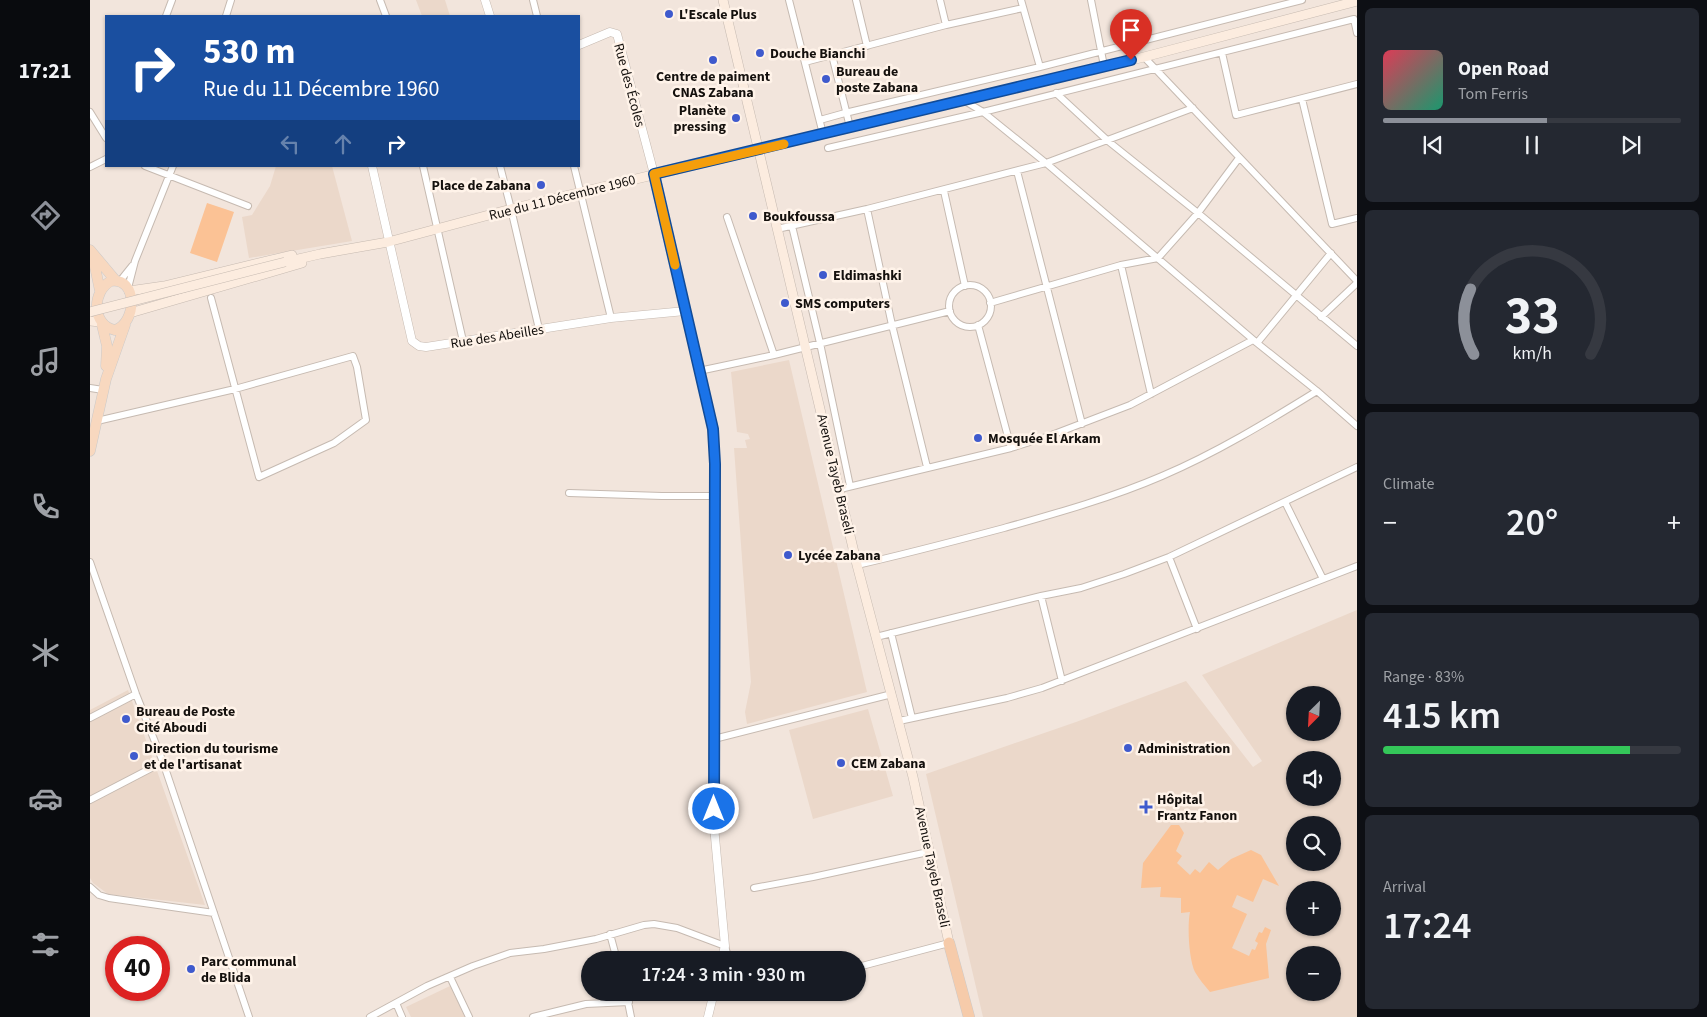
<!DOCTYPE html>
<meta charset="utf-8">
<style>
:root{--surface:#171b24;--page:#242831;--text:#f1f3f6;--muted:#9ea1a6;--line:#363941;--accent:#8c9099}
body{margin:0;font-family:"Source Sans 3",sans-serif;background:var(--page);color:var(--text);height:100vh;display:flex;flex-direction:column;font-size:19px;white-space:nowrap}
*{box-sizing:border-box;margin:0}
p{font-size:16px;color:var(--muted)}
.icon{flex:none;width:28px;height:28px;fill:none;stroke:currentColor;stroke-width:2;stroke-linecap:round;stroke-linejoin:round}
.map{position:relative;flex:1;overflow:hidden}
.drawer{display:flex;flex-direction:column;gap:8px;padding:8px;background:#0d0f14;width:350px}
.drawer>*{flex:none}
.guide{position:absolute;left:15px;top:15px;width:475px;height:152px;border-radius:0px;box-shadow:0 1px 4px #0004;background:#1a4fa0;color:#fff;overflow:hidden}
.needle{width:32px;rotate:204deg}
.controls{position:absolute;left:1196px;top:686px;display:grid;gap:10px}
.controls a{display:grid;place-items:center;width:55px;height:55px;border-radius:50%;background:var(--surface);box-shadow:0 1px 4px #0004;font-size:25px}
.speed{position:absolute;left:15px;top:936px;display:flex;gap:10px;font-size:25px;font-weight:700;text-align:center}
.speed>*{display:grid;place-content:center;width:65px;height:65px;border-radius:50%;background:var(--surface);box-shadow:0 1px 4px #0004;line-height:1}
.speed .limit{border:8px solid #d22;background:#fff;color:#111}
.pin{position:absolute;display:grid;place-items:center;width:42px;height:42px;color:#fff;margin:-51px -21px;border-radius:50% 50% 50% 0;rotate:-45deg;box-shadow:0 0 5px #0007}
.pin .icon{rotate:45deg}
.me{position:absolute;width:55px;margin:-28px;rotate:0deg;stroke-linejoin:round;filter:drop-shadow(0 0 4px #0008)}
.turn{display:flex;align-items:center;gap:18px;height:105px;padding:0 15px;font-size:22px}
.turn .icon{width:65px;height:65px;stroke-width:2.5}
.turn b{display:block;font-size:35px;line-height:42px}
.lanes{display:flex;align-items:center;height:48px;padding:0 15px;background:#0003;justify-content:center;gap:25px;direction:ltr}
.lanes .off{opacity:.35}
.big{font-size:38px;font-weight:600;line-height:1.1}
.drawer .tile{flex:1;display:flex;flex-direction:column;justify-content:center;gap:8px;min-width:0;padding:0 18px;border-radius:8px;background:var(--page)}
.drawer .dial{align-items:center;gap:0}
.dial svg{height:130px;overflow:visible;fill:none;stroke:var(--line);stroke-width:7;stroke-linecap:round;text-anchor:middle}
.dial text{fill:var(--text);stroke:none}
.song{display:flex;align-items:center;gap:15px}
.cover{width:60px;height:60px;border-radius:8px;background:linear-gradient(135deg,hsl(350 70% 55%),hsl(160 70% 35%))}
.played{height:5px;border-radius:2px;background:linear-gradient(90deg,var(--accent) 55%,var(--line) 55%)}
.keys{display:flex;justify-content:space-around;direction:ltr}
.heat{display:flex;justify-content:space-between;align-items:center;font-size:28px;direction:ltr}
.charge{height:8px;border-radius:4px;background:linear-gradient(90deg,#34c759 83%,var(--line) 0)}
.trip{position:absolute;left:491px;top:951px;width:285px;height:50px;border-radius:25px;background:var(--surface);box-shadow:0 1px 4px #0004;font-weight:600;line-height:50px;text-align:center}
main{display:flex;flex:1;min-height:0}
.menu{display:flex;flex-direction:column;width:90px;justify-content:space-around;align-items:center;background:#090b0e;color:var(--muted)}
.menu .icon{width:35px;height:35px}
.menu .selected{color:var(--accent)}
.menu b{font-size:22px;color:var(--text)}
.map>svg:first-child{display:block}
.built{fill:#ebd8ca;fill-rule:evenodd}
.green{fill:#fbc295}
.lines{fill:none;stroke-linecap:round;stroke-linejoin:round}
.minor-casing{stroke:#c6bab1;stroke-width:8}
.tertiary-casing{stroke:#c6bab1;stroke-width:9}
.secondary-casing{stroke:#c6bab1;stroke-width:10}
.primary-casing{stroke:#cbcaca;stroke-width:11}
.trunk-casing{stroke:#cbcaca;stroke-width:12}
.minor{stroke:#fff;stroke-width:6}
.tertiary{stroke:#fff;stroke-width:8}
.secondary{stroke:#fcecdf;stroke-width:9}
.primary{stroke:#f8d8bf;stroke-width:10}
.trunk{stroke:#f6cbaa;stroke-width:11}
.secondary-bridge-casing{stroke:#c6bab1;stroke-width:10;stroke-linecap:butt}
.secondary-bridge{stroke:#fcecdf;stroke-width:9}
.route-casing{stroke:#114b97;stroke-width:12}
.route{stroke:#1a73e8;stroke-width:9}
.slow{stroke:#f59e0b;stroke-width:9}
.poi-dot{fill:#3f5acd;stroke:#fff3e9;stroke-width:2}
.labels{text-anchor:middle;stroke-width:5;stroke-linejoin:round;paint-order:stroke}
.poi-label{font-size:14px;font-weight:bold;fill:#14100d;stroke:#fff3e9;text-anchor:start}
.street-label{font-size:14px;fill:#14100d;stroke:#fff3e9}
</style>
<main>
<nav class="menu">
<b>17:21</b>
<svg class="icon selected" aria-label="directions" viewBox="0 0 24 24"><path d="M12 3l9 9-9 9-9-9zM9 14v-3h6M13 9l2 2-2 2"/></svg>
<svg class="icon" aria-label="music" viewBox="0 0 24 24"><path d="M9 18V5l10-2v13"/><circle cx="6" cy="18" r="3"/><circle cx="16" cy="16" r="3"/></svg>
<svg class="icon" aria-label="phone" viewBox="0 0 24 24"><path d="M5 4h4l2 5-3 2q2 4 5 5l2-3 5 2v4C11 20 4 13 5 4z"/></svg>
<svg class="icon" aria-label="climate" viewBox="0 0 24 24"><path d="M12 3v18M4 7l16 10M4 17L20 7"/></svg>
<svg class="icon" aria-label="car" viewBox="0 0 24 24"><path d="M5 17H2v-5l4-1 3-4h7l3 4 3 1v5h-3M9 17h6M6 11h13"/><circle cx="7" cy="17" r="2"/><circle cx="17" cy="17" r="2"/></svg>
<svg class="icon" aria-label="filters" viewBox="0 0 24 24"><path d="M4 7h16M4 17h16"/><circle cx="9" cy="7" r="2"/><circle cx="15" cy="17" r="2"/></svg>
</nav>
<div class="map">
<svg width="1267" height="1017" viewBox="0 0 1267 1017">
<rect width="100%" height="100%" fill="#f2e5dc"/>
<path class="built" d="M326,0h29l5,16h-28z
M186,166h56l20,75 -103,17 -7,-41 10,-2 18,-29z
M699,360l78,332 -120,32 -2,-12 6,-30 -17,-234h13l-2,-8 5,-1 -2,-5 -11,-2 -6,-60z
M1267,610v407h-374l-57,-243 150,-52 110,-41 67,86 9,-6 -60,-86zM1205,695h37v37h-37zM1205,760h37v38h-37zM1205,825h37v37h-37zM1205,890h37v38h-37zM1205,955h37v37h-37z
M38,690l77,215 -97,-11 -15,-11 -3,-5v-168z
M778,709l25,87 -80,23 -24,-89z
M360,986l15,31h-54l-5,-10z"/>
<path class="green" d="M117,203l27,9 -17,50 -27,-9z
M1081,825h8l5,8 -8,18 6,5 -5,7 13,12 5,-6 5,4 9,-11 9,8 13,-11 20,-9 10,5 18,31 -16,-7 -10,23 -16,-7 -5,12 15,7 -15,34 17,8 3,-7 3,1 3,-7 -3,-2 4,-9 3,1 3,-6 6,3 -5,14 3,34 -59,14c-5,-6 -11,-13 -15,-20 -6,-12 -8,-46 -5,-60l-9,1v-15l-21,-1 1,-10 -20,1 2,-25z"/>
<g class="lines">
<g class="minor-casing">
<path id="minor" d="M290,0l6,16
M443,0l4,16
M699,0l34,134
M766,0l11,46
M850,0l6,25
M931,0l19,67
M1001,0l13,66
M76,16l6,-16
M136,16l5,-16
M1132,53l14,62 121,-31
M742,55l18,72
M1054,57l213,224
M715,62l141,-37 77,-17
M966,93l52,48 90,72 159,133
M1212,99l30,125 25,-6
M875,101l18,11 63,51 211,180 60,48 40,35
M0,112l16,26
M730,120l25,-7 195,-46 262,-67
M738,148l155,-36 371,-93 3,14
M55,166l103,40
M333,166l40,175
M410,166l11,43 28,120
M484,166l37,152
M0,167l16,-8
M927,171l65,253
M854,191l21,95
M777,209l25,116 35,142
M637,217l47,138
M702,226l28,117 30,143
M687,229l90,-20 179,-46 147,-55
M1031,265l30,129
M30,281l12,-15
M859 306a21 21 0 1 1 42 0a21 21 0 1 1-42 0Z
M38,288l7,-27 38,-95
M900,303l131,-38 37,-7 40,-45 41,-55
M1231,317l36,-34
M888,325l33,123
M1167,343l74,-90
M609,371l75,-16 176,-44
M0,388l13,2
M7,421l138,-32 118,-33 4,11 9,53 -32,23 -75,34 -48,-179
M750,489l171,-41 38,-12 81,-31 123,-65
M479,493l93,3h52
M1195,502l38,77
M1079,557l28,72
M0,562l46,132 27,68 86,255
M767,565c49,-11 98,-24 147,-37 53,-15 107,-30 158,-52 54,-23 105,-54 155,-85
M951,596l21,85
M801,633l21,85
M786,637l165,-41 40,-8 43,-14 45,-17 188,-90
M0,718l46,-24
M809,721l108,-23 35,-10 315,-122
M624,739l178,-45
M0,800l73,-38
M0,887l9,8 10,3 105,15
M664,888l59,-11 115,-25
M520,934l7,26
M768,967l91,-24
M360,977l19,40
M536,992l5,25
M653,992l8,4 17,-4
M306,1003l6,14
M280,1017l57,-31 46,-20 37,-13 34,-4 52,-10 48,-14 10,-1 23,4 48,18 4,14
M443,1017l53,-13 43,-2"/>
</g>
<g class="tertiary-casing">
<path id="tertiary" d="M395,0l5,16
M489,45l31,-13 7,2 37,140 59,255 2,35 -1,362 11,120 -4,14
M282,166l40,175 7,5 7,1 185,-29 74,-7
M618,1017l6,-25"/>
</g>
<g class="secondary-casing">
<path id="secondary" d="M633,0l134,565 56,212 36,166
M195,262l35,-8 68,-12 123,-33 633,-152 213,-56
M39,291l35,-5 128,-31
M40,313l172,-50
M0,321l10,1"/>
</g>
<g class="primary-casing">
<path id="primary" d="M0,250l26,31
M3,257l7,34
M21,281c27,-4 26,42 4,49 -24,-5 -23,-39 -4,-49z
M12,325l5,21 -1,20
M0,451l16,-72 19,-54"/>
</g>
<g class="trunk-casing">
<path id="trunk" d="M859,943l20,74"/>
</g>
<use href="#minor" class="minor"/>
<use href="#tertiary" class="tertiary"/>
<use href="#secondary" class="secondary"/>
<use href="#primary" class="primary"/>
<use href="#trunk" class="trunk"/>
<g class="secondary-bridge-casing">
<path id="secondary-bridge" d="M0,312l195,-50"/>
</g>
<use href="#secondary-bridge" class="secondary-bridge"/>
</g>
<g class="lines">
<g class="route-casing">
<path id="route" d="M624,809l1,-345 -2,-35 -59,-255 477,-114"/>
</g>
<use href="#route" class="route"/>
<path class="slow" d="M585,265l-21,-91 130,-30"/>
</g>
<g class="poi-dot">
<circle cx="579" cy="14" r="5"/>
<circle cx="670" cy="53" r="5"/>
<circle cx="623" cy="60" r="5"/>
<circle cx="736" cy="79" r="5"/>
<circle cx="646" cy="118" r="5"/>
<circle cx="451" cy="185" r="5"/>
<circle cx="663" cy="216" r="5"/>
<circle cx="733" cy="275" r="5"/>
<circle cx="695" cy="303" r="5"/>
<circle cx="888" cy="438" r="5"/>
<circle cx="698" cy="555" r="5"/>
<circle cx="36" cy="719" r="5"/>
<circle cx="1038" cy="748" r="5"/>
<circle cx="44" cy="756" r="5"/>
<circle cx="751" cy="763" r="5"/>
<path d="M1053.5 799.5h5v5h5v5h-5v5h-5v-5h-5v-5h5z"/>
<circle cx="101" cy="969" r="5"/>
</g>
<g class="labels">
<g class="poi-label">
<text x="589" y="19">L'Escale Plus</text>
<text x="680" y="58">Douche Bianchi</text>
<text x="746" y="76">Bureau de<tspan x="746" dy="16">poste Zabana</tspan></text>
<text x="623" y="81" text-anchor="middle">Centre de paiment<tspan x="623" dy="16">CNAS Zabana</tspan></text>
<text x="636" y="115" text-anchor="end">Planète<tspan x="636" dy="16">pressing</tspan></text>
<text x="441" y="190" text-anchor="end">Place de Zabana</text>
<text x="673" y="221">Boukfoussa</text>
<text x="743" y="280">Eldimashki</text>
<text x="705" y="308">SMS computers</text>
<text x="898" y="443">Mosquée El Arkam</text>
<text x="708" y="560">Lycée Zabana</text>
<text x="46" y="716">Bureau de Poste<tspan x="46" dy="16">Cité Aboudi</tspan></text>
<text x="54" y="753">Direction du tourisme<tspan x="54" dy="16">et de l'artisanat</tspan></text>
<text x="1048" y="753">Administration</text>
<text x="761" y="768">CEM Zabana</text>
<text x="1067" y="804">Hôpital<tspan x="1067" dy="16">Frantz Fanon</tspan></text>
<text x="111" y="966">Parc communal<tspan x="111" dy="16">de Blida</tspan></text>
</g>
<g class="street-label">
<text transform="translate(540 85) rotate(75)" y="5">Rue des Écoles</text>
<text transform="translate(472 197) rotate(-14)" y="5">Rue du 11 Décembre 1960</text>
<text transform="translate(407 336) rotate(-9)" y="5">Rue des Abeilles</text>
<text transform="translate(746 474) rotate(77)" y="5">Avenue Tayeb Braseli</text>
<text transform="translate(843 867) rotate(78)" y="5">Avenue Tayeb Braseli</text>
</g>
</g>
</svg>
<div class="controls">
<a><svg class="needle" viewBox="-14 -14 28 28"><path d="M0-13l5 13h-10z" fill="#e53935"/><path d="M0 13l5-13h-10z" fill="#9ea1a6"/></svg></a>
<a><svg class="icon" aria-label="sound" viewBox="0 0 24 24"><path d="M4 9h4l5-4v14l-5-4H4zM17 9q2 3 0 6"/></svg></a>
<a><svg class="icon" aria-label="search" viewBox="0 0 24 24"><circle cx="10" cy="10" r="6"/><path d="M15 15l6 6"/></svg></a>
<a>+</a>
<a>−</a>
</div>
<div class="speed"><div class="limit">40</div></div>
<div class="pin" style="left:1041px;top:60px;background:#d93025"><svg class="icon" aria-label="arrive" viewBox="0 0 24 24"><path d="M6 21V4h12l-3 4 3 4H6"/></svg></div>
<svg class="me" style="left:624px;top:809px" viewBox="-20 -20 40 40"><circle r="17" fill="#1a73e8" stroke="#fff" stroke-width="3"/><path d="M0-11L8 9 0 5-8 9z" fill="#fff"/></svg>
<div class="trip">17:24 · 3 min · 930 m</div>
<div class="guide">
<div class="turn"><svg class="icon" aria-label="right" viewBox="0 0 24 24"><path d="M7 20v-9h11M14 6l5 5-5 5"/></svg><div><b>530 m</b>Rue du 11 Décembre 1960</div></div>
<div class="lanes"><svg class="icon off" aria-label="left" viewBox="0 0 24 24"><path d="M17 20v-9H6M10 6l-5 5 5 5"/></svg><svg class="icon off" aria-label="ahead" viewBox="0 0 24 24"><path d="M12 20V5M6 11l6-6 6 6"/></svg><svg class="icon" aria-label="right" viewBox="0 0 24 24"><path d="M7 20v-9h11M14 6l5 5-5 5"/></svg></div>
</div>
</div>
<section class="drawer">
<div class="tile">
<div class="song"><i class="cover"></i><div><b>Open Road</b><p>Tom Ferris</p></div></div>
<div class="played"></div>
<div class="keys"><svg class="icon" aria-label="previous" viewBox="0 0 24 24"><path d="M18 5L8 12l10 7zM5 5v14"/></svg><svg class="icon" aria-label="pause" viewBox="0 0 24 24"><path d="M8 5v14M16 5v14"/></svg><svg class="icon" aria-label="next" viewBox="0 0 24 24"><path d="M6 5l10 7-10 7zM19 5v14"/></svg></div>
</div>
<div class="tile dial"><svg viewBox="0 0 100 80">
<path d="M14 69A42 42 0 1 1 86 69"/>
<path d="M14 69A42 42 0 0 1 12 29" stroke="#8c9099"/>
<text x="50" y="56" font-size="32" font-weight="700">33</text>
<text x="50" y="72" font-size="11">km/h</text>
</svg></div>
<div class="tile"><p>Climate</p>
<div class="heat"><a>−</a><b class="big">20°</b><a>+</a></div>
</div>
<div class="tile"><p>Range · 83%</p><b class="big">415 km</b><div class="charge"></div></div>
<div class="tile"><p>Arrival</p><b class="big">17:24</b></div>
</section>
</main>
